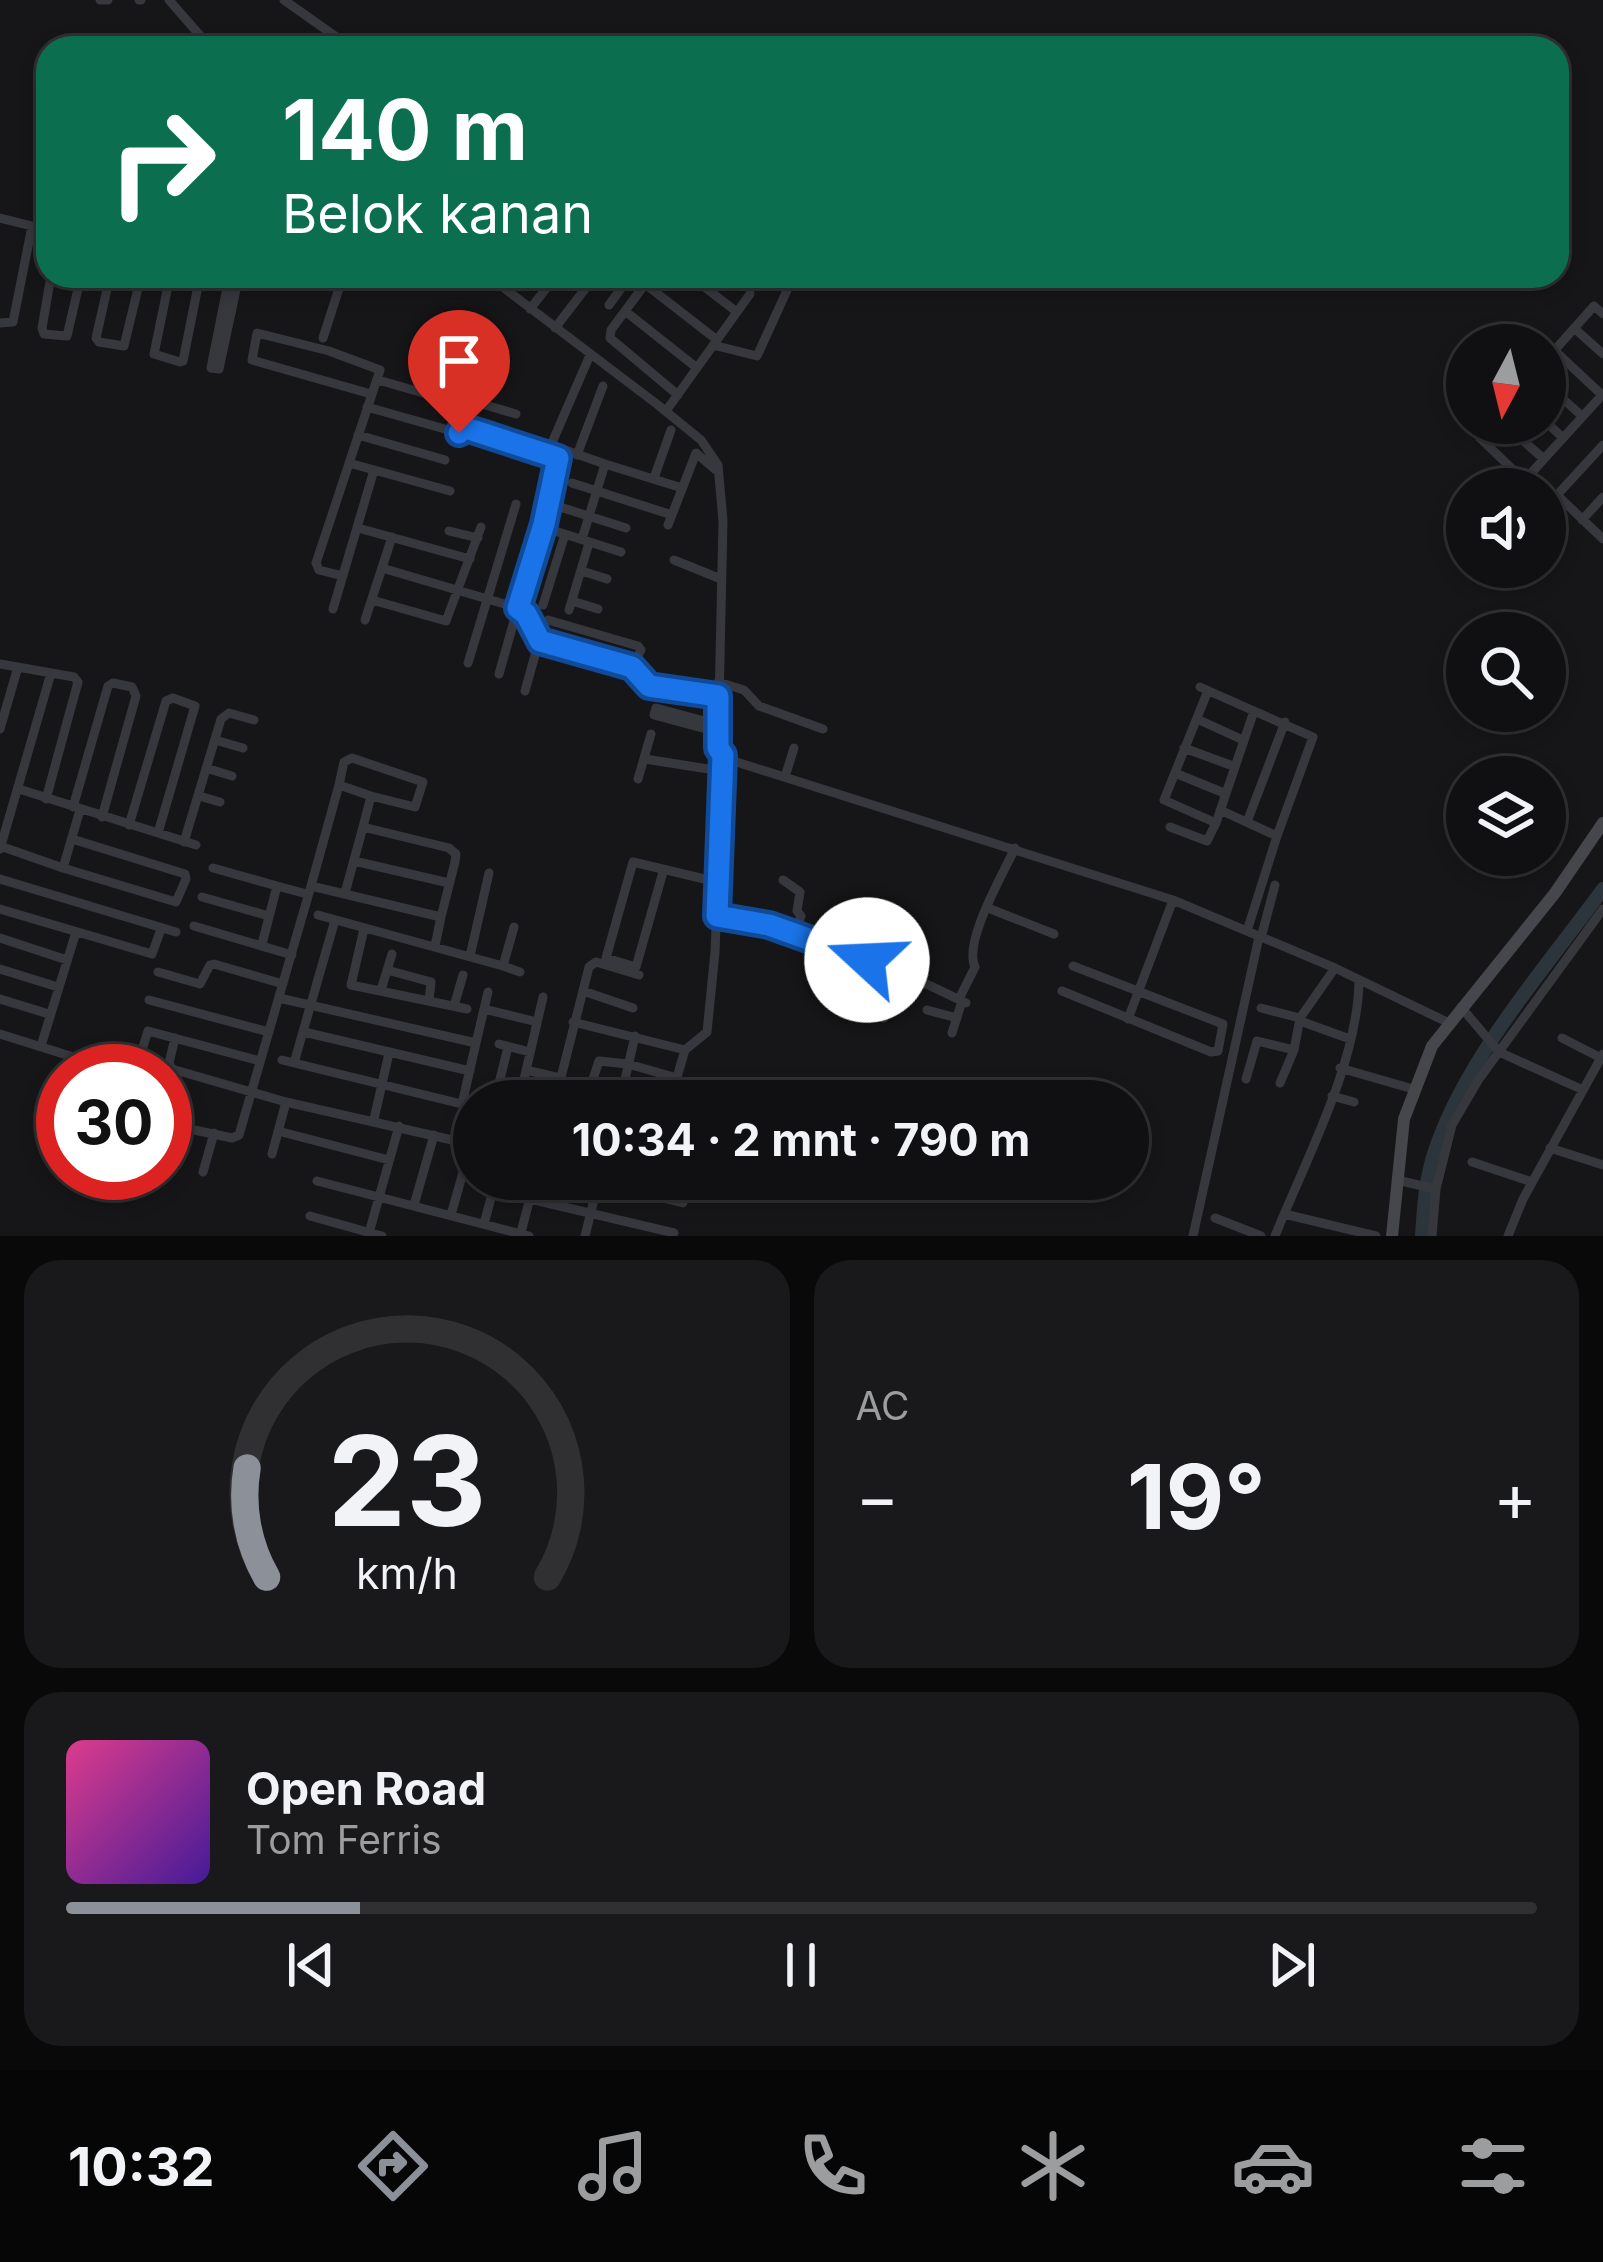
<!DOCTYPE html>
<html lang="id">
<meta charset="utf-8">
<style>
:root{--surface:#101012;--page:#19191b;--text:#f1f3f6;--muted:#9c9d9f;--line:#303032;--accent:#8c9099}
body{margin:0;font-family:Inter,sans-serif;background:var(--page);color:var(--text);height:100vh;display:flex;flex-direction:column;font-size:45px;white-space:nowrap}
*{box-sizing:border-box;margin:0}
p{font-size:39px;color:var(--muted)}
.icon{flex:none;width:66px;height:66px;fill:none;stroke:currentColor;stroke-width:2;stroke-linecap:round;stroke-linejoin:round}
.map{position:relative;height:1236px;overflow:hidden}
.drawer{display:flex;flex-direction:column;gap:24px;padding:24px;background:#09090a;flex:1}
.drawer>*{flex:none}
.banner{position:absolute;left:36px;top:36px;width:1533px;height:252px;border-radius:36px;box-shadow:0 6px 18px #0003,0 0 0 3px var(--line);background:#0b6e4f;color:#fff;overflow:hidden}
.needle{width:78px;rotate:187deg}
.fabs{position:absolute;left:1446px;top:324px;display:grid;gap:24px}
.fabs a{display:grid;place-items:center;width:120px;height:120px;border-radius:50%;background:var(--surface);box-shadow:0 6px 18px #0003,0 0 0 3px var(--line);font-size:60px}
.speed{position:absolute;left:36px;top:1044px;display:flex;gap:24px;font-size:60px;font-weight:700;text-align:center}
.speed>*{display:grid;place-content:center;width:156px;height:156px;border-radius:50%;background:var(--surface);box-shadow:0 6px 18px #0003,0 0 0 3px var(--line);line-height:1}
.speed .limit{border:18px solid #d22;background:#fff;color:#111}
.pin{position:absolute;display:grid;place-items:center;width:102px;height:102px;color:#fff;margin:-123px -51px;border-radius:50% 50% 50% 0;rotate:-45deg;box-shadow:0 0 12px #0007}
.pin .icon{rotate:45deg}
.me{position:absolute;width:132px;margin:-66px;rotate:290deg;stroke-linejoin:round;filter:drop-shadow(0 0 9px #0008)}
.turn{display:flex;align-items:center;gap:42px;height:252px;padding:0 48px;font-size:54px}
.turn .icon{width:156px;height:156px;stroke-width:2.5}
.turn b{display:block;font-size:84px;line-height:102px}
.big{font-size:90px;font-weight:700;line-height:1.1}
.drawer .card{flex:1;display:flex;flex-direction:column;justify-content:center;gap:18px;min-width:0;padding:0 42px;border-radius:36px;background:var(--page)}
.drawer .dial{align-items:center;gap:0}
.dial svg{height:312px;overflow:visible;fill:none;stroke:var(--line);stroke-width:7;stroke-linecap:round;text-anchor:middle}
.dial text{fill:var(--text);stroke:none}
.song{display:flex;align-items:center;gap:36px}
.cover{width:144px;height:144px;border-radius:18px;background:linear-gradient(135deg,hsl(330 70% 55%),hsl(260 70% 35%))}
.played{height:12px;border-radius:6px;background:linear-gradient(90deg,var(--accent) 20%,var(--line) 20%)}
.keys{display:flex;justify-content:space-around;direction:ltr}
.heat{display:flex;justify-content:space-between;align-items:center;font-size:66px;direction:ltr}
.drawer .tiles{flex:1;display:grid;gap:24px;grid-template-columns:1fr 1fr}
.card:last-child{grid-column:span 2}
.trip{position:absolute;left:453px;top:1080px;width:696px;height:120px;border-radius:60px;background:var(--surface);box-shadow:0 6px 18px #0003,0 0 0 3px var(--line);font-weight:700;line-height:120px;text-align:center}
.tab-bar{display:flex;height:192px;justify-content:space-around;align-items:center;background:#060607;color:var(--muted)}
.tab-bar .icon{width:84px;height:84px}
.tab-bar .active{color:var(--accent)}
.tab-bar b{font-size:54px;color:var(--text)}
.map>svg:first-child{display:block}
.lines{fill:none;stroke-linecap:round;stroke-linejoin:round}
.river{stroke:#2c353c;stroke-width:14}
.minor{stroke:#37383d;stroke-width:9}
.secondary{stroke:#45474d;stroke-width:12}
.route-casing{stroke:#114b97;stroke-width:30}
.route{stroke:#1a73e8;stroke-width:21}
</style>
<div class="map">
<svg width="1603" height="1236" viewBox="0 0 1603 1236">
<rect width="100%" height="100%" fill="#161618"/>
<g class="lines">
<path class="river" d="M1422,1236c2,-31 4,-62 15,-91 32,-91 110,-179 166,-256"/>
<path class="minor" d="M100,0h8
M139,0h2
M169,0l42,48
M284,0l68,48
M186,48l12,-14
M0,218l48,12
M51,276l-9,52 2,6 23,2 14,-60
M110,276l-14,62 3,4 25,4 17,-70
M170,276l-16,78 26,8 3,-1 17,-85
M206,276l31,9 -18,84 -8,-1
M374,276l22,7
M488,276l170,129 43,35 17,25 5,56 -5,227 9,11 446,141 162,68 114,55
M651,276l-40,54 -1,8 68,57
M690,276l47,36
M645,284l72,56
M609,305l21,-29
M530,309l26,-33
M625,311l72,57
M0,323l13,-1 19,-96
M555,328l40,-52
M1574,328l29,26
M323,338l20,-62
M713,345l44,11 32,-70
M1554,350l49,46
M1545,361l49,-55 9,8
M211,368l17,-85
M378,380l91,26
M1545,383l37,33
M367,407l92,26 13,-32 44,13
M666,411l84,-117
M1545,421l18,17
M1503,423l41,36
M463,427l91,29 5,6 -60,212
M358,435l87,25
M1479,437l54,52
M545,443l60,21 -23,75
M551,445l39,-90
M577,455l26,-69
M349,463l101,28
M605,464l77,24
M654,478l17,-48
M1524,481l79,-87
M572,483l100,32
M1557,495l46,44
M1545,499l12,-4 46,-50
M560,507l66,21
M1582,520l21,-23
M668,525l28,-72 20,17
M358,528l112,31
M449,531l29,7
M555,531l66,21
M674,560l47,19
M382,568l136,40 8,6 14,27 92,26 17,19 69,10
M582,571l25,8
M343,576l-24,-6 -3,-7 64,-193 -51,-19 -72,-18 -5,27 119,34
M372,600l74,21 35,-94
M572,601l26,8
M543,605l22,-71
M333,609l41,-139
M569,610l20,-67
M365,620l27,-83
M468,663l48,-159
M0,664l74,13 4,5 -32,117
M718,682l26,8 15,16 64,23
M1200,687l54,24
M525,691l19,-68 4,-3 90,26 3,4 -9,17
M1207,693l-43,107 52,23 38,-112 59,26 -36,99
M656,708l52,14 3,4 -5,3 -52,-14z
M1197,719l46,21
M0,729l18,-62
M215,740l28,8
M1184,748l49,18
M645,759l76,12
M206,768l26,8
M1175,773l49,20
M785,777l9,-29
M638,779l13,-45
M339,785l5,-23 8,-4 71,24 -8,25 -44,-11
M19,789l177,56
M199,796l21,6
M73,807l35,-121 5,-3 19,4 4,9 -34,121
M1220,810l57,26 -30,95
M1247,822l38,-100
M129,825l37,-124 7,-3 22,8 -37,127
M1170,827l37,14 9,-18
M184,842l37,-123 8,-6 25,7
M0,846l63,22 17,-58
M0,849l51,-176
M354,861l95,22
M63,868l113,34 10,-23 -1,-5 -113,-35
M213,868l64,18 -15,58
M663,872l-27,95 -30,-9 27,-96 84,20
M0,879l176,53
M783,880l17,12 -3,19 4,5 -6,18
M277,886l30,8
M311,886l28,-101 32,11 -8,31
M345,893l18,-66 86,21 7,6 -1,8 -14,55
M202,897l67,19
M988,908l66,26
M0,909l152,45 9,-25
M318,915l185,51
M717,915c85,12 172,50 249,88
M194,926l98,29
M514,927l-11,39 17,6
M364,929l-13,56 116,24
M0,938l67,22
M1261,938l14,-53
M470,956l19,-83
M0,969l58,18
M387,970l44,12 -2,19
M158,972l42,12 10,-19 4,-1 69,20
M381,990l11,-36
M583,991l50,17
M1062,991l149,61 7,-1 5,-27 -150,-58
M279,998l197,45 -14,61
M0,999l49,15
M959,999l16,-32c-12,-25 28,-93 40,-119
M149,1000l120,32
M454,1006l9,-31
M1461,1007l38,45 84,38
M1261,1008l39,10
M484,1009l53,13
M927,1010l30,8
M853,1012l31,6 19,-43
M1128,1019l45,-119
M1300,1021l50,18
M573,1022l112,28
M304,1032l166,39
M952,1033l10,-32
M0,1034l118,37
M175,1038l-6,25 3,6 114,33 188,43
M1562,1038l39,20
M476,1043l12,-51
M499,1044l31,8
M41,1046l35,-114
M140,1056l8,-25 112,30
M282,1060l192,47
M294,1063l41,-143
M1340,1068l73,21
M526,1070l34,8
M129,1071l1,-5 17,5
M165,1077l7,3 -7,24
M1246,1079l11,-38 37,9
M499,1083l9,-36
M1280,1083l14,-33 6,-32 35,-50
M1332,1096l22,6
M519,1101l24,-104
M555,1101l34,-134 7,-5 43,13
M620,1101l15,-65
M642,1101l-46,-13 -3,-9 6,-18 29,3 49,14
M670,1101l15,-51 22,-18 8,-80 8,-197
M374,1119l15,-66
M278,1131l111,29
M1550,1148l53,17
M272,1154l14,-52
M1472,1162l60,20
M174,1163l11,-35 47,10 7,-3 72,-249 130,31 -6,29
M203,1172l11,-39
M587,1179l96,24
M1397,1180l39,9
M317,1181l212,55
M530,1199l144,34
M414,1205l20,-70
M1284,1214l92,22
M451,1215l20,-71
M310,1216l72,20
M1215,1218l46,18
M484,1224l12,-45
M369,1233l30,-107
M520,1236l15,-57
M585,1236l13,-53
M1193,1236l66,-299
M1275,1236c31,-77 82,-171 84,-254
M1432,1236l4,-47 16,-64 27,-46 124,-170
M1508,1236l15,-37 80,-145"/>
<path class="secondary" d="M1392,1236l12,-117 28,-73 123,-153 48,-70"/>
</g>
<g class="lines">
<g class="route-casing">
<path id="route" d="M459,433l4,-6 95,31 -14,66 -26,84 8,6 14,27 92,26 17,19 69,10v52l5,7 -6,161 52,9 98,35"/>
</g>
<use href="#route" class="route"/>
</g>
</svg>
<div class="fabs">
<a><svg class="needle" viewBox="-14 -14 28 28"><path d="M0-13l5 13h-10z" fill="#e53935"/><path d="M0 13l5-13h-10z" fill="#9c9d9f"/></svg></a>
<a><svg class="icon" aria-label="sound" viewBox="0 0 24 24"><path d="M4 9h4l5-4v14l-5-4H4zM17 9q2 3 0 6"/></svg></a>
<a><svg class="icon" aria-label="search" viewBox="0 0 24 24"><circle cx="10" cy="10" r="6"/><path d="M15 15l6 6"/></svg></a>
<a><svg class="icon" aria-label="layers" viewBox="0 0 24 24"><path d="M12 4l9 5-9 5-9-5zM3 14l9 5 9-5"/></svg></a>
</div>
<div class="speed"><div class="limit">30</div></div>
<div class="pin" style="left:459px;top:433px;background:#d93025"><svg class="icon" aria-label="arrive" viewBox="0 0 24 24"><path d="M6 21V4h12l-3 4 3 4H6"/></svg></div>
<svg class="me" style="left:867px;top:960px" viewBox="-20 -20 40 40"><circle r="19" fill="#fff"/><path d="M0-13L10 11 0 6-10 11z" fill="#1a73e8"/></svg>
<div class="trip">10:34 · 2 mnt · 790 m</div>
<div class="banner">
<div class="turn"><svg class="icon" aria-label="right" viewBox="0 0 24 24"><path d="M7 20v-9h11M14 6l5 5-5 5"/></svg><div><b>140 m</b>Belok kanan</div></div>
</div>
</div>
<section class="drawer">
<div class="tiles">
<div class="card dial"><svg viewBox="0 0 100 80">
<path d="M14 69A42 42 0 1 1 86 69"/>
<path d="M14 69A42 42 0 0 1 9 41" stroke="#8c9099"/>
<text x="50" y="56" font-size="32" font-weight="700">23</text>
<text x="50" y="72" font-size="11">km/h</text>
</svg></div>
<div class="card"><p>AC</p>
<div class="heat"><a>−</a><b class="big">19°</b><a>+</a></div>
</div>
<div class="card">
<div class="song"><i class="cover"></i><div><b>Open Road</b><p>Tom Ferris</p></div></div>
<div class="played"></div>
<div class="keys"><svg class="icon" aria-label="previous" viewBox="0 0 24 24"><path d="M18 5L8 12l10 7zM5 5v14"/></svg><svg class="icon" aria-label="pause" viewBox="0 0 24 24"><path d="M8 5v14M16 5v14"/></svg><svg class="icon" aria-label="next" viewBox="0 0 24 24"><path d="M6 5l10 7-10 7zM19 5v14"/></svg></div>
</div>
</div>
</section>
<nav class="tab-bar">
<b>10:32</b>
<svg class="icon active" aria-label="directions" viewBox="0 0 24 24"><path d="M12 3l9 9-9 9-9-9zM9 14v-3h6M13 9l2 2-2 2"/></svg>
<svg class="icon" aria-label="music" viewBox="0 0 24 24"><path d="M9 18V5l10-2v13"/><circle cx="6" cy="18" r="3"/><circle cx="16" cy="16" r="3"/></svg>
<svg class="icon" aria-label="phone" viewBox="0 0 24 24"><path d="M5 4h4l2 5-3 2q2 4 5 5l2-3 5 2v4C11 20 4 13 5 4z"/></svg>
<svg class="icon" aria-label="climate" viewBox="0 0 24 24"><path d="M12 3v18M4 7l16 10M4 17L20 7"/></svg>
<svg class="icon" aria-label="car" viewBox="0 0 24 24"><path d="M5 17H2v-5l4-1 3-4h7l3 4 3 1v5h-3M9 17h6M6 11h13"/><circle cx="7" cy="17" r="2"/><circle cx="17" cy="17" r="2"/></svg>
<svg class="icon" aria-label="filters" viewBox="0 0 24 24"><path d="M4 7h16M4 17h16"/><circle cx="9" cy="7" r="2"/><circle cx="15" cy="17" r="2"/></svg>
</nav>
